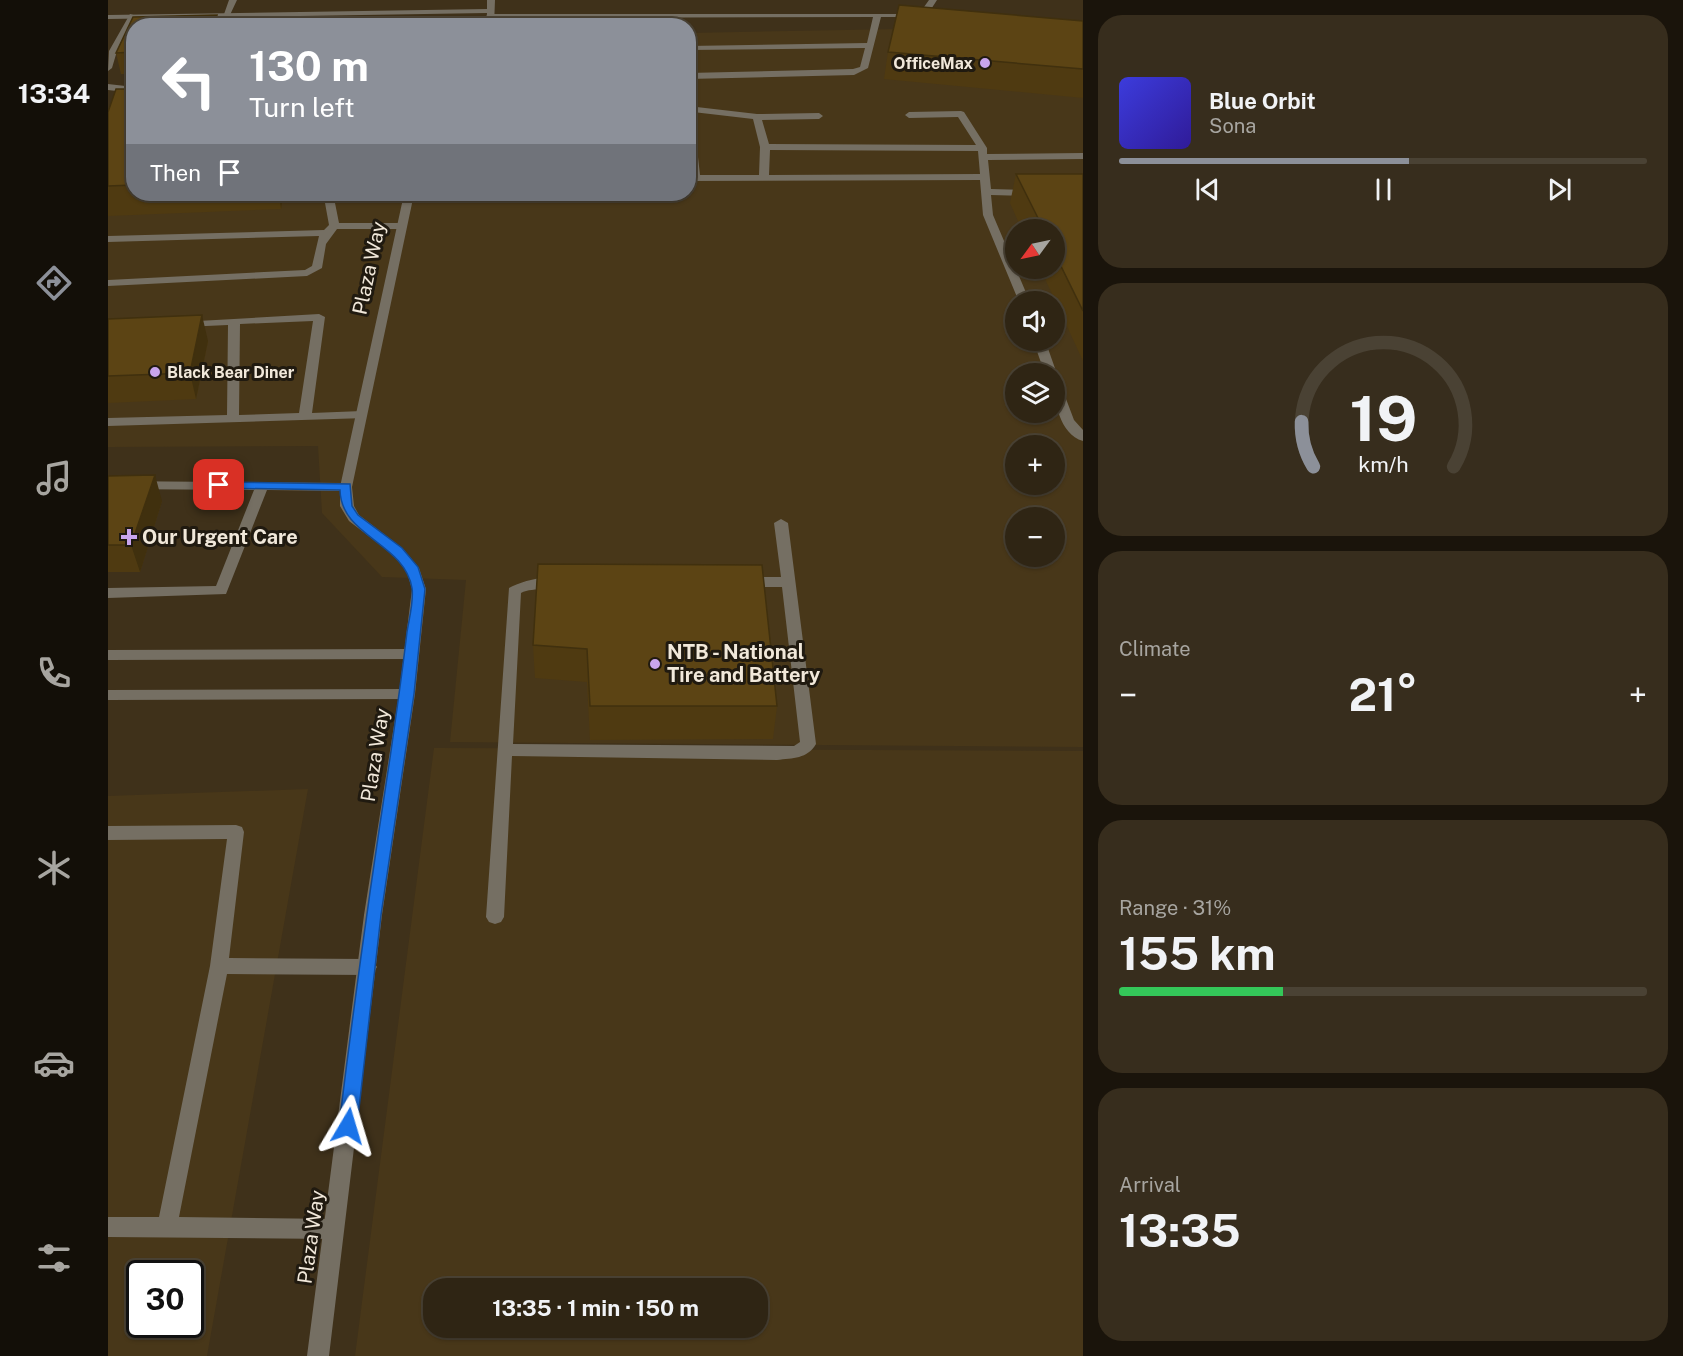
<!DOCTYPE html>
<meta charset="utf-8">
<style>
:root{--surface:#2f2514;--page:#372d1d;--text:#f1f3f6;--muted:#a7a5a0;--line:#4a4234;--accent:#8c9099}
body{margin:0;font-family:"Public Sans",sans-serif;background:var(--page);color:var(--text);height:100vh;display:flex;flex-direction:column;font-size:22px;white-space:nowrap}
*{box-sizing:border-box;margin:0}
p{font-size:20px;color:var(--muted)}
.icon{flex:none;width:33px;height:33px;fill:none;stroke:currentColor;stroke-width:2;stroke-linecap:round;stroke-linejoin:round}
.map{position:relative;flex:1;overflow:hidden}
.panel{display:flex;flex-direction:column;gap:15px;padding:15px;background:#1a140b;width:600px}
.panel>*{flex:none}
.guide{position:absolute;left:18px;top:18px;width:570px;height:183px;border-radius:24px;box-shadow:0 2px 4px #0004,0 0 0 2px var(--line);background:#8c9099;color:#fff;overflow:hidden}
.needle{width:39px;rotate:237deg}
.tools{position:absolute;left:897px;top:219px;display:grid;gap:12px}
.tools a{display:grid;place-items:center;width:60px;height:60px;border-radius:50%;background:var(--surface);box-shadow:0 2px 4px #0004,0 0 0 2px var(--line);font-size:30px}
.speed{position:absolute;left:18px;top:1260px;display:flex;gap:12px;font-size:30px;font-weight:700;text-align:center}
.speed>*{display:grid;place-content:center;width:78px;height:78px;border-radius:50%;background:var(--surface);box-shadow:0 2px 4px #0004,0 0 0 2px var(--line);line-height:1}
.speed .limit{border:3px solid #111;border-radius:9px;background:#fff;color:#111}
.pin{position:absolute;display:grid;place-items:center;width:51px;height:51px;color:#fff;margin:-26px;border-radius:12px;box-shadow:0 3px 9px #0006}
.me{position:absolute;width:66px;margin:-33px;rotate:7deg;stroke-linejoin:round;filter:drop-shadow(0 0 4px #0008)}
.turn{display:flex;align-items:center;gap:21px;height:126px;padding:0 24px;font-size:27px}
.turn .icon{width:78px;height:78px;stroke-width:2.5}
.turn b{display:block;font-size:42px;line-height:51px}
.then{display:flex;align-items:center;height:57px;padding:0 24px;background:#0003;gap:12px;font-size:22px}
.big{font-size:45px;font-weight:700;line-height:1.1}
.panel .tile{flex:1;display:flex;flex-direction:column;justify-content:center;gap:9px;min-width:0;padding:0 21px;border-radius:24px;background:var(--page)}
.panel .dial{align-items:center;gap:0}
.dial svg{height:156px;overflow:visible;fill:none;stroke:var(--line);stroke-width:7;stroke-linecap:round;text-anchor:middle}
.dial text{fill:var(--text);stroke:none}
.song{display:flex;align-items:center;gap:18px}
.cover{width:72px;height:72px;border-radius:9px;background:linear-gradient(135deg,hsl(240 70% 55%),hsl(250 70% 35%))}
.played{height:6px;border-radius:3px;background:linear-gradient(90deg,var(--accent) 55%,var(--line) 55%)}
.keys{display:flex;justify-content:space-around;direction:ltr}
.heat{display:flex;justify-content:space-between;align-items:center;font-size:33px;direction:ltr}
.charge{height:9px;border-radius:4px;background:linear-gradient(90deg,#34c759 31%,var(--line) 0)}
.trip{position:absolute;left:315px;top:1278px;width:345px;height:60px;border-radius:24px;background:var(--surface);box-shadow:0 2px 4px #0004,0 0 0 2px var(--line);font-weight:700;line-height:60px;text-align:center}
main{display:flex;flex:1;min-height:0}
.tab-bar{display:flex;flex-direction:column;width:108px;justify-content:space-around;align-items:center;background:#130f08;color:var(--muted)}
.tab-bar .icon{width:42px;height:42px}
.tab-bar .on{color:var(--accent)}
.tab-bar b{font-size:27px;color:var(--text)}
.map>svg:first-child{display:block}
.built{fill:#483719;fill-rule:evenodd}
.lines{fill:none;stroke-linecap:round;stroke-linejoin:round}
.service{fill:#756f63;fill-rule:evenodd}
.minor{fill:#756f63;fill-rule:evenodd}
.wall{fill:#4f3a11}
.shaded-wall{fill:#40300e}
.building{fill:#5c4414;stroke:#40300e;stroke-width:1.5}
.route{fill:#1a73e8;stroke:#114b97;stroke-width:1.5}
.poi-dot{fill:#c9a5ee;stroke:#201a10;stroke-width:2}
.labels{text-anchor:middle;stroke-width:6;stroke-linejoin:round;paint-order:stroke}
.far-poi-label{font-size:16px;font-weight:bold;fill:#f1e8da;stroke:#201a10;text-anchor:end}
.street-label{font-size:20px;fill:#f1e8da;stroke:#201a10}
.poi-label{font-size:20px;font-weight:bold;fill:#f1e8da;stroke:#201a10;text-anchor:start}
</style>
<main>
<nav class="tab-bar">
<b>13:34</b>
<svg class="icon on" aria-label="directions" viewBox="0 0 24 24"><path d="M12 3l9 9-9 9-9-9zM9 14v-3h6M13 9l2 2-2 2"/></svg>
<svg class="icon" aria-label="music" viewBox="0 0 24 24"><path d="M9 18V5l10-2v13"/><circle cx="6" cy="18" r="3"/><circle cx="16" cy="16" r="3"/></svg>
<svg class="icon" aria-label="phone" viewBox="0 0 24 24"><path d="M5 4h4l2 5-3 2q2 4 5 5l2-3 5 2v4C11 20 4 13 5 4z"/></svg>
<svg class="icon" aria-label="climate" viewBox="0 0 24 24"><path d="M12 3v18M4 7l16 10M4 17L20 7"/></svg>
<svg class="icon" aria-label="car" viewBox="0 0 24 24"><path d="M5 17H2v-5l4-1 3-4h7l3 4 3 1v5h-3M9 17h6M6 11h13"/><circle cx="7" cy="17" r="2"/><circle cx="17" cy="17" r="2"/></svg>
<svg class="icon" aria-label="filters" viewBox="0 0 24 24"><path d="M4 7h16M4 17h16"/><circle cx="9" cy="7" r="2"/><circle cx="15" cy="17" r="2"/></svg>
</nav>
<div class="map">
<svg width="975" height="1356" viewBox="0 0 975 1356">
<rect width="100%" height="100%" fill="#3f311a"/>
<path class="built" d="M793,29l182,16v702l-633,-5 16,-162 -84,-3 -60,-64 -4,-67 -210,1v-330l26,77h554l1,-161zM908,230h38v38h-38zM908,302h38v38h-38zM908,374h38v38h-38zM908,446h38v38h-38zM908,518h38v38h-38z
M326,748l649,3v605h-728zM326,1288h324v40h-324z
M200,789l-101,567h-99v-560zM32,1274h50v50h-50z"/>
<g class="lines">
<path class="service" d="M121,0h8l-8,17h-6z
M821,0h8l-11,17h-45l-13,51 -14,7 -166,4v-6l165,-4 7,-2 5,-19 -177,2v-4l179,-3 6,-26 -383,1 -4,-2 4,-2h429z
M129,13l7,2 -3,11h-8z
M22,14l7,2 -20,35 -5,17 -4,3 1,-20z
M0,84l26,3v6l-26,-3z
M580,106l69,8 62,-1 4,3 -4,3 -57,1 7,24 207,1 -18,-28 -49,1 -4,-3 4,-3 52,-1 3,1 23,36v6l96,-1v6l-95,1 3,29 41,1 5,3 -5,3 -41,-1 2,20 37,87h-11l-36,-87 -3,-35 -292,1v-6h3zM585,112l60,7 7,28 -1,28h-59zM662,150l208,1 2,23 -211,1z
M219,194h10l-2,9 4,20h61l5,3 -5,3h-63l-11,15 -4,24 -15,8 -199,10v-6l197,-10 7,-4 7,-30 -211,6v-6l216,-6 5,-5 -4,-22z
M211,314l6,3 -13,96 50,-2 4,1v6l-258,8v-8l119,-3 1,-90 -44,2 -4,-1v-4zM205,321l-14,92 -60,2 1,-91z
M925,340h12l12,34 -2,2 -1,-2h-9z
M946,380l6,3 14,37 9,10v11c-24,-7 -29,-41 -29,-61z
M0,481l238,2 6,4 -6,4 -79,-1 -41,104 -118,4v-10l108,-2 38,-96 -146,-1z
M673,519l7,4 28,221c-9,15 -23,14 -39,16l-265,-4 -8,161 -3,5 -6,2 -6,-2 -3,-5 23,-329c12,-7 46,-17 56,-5 -10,10 -31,3 -44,10l-8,151 281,2 6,-4 -18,-155h-38l-7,-5 7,-5h37l-7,-54z
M303,649l7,5 -7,5 -303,1v-10z
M299,689l8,5 -8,5 -299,1v-10z
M128,825l6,2 2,5 -15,126 139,1 6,3 3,5 -3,5 -6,3 -141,-1 -48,243 155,2 7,3 3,7 -3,7 -7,3 -226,-2v-20h51l51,-251 17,-127 -119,1v-14z"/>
<path class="minor" d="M379,0h8l-1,26h-8l1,-13 -379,6v-4l379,-6z
M296,194h10l-62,293 2,19 5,9 43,33 17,20 7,21 -11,105 -33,221 -53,441h-22l57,-441 35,-221 13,-105 -6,-20 -14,-15 -43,-33 -9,-15v-19z"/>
</g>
<path class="wall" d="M109,15l2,11h-85v48h-13l-5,-21 17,-36z
M975,21v77l-199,-19 4,-27z
M26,89v105h149l-2,15 -173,7v-104z
M908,174h67v187l-43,-93h14v-38h-32l-12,-27z
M0,319l100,22 -12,58 -88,4z
M0,476l54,25 -22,71h-32z
M430,564l239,142 -4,33 -183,1 -3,-58 -52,-4 -2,-33z"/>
<path class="shaded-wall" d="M109,15l2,11h-6z
M171,194h4l-2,15z
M94,315l6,26 -12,58 -6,-26z
M47,475l7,26 -22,71 -9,-27z"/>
<path class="building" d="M791,5l184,16v48l-195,-17z
M109,15l-4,11h-79v26l-18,1 17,-36z
M8,89h18v96l-26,1v-74z
M908,174h67v137l-29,-59v-22h-10z
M94,315l-12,58 -82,3v-57z
M47,475l-24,70h-23v-69z
M430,564l224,1 15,141h-187l-3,-57 -54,-4z"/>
<path class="route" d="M111,482l131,2 2,22 6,9 44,33 16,19 7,22 -11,105 -33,221 -24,211 -3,6 -6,3 -6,-3 -3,-6c15,-123 32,-245 51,-368 6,-42 12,-83 17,-126 2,-13 7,-31 5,-44 -8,-46 -71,-51 -72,-98l-125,-2 -2,-3z"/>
<g class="poi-dot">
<circle cx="877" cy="63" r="6"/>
<circle cx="47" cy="372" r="6"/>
<path d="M18 528h6v6h6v6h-6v6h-6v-6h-6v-6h6z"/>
<circle cx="547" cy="664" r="6"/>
</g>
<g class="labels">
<g class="far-poi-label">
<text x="865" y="69">OfficeMax</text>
<text x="59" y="378" text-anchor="start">Black Bear Diner</text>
</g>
<g class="street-label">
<text transform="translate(261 268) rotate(-78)" y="7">Plaza Way</text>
<text transform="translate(267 755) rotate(-81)" y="7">Plaza Way</text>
<text transform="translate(203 1237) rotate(-82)" y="7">Plaza Way</text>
</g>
<g class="poi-label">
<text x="34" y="544">Our Urgent Care</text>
<text x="559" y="659">NTB - National<tspan x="559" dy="23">Tire and Battery</tspan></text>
</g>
</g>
</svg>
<div class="tools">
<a><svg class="needle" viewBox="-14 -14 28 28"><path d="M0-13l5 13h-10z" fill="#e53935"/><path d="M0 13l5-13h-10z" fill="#a7a5a0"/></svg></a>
<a><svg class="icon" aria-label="sound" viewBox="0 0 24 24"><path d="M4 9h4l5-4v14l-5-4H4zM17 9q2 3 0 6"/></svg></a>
<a><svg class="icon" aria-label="layers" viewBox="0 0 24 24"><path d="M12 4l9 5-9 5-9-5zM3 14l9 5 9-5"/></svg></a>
<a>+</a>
<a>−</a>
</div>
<div class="speed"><div class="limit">30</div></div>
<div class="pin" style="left:111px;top:485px;background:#d93025"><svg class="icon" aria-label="arrive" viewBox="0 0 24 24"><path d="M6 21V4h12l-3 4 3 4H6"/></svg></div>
<svg class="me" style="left:240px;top:1126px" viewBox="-20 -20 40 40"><path d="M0-17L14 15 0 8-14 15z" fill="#1a73e8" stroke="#fff" stroke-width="4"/></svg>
<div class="trip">13:35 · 1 min · 150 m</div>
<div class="guide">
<div class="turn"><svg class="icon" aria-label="left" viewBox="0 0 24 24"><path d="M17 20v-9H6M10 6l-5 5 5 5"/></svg><div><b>130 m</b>Turn left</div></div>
<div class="then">Then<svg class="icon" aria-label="arrive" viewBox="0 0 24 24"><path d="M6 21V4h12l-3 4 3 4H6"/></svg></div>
</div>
</div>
<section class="panel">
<div class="tile">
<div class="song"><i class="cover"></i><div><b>Blue Orbit</b><p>Sona</p></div></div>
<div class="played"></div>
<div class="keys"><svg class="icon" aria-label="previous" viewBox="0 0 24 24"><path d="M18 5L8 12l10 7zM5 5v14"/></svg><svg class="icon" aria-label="pause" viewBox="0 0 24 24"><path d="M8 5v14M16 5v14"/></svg><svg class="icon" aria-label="next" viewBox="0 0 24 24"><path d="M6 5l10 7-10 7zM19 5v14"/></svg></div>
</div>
<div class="tile dial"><svg viewBox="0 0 100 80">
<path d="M14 69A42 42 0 1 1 86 69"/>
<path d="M14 69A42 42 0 0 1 8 46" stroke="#8c9099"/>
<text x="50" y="56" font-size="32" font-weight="700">19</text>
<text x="50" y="72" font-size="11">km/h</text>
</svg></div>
<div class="tile"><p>Climate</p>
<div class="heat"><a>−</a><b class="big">21°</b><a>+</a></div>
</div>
<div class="tile"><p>Range · 31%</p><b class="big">155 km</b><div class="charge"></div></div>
<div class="tile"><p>Arrival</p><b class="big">13:35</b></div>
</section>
</main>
